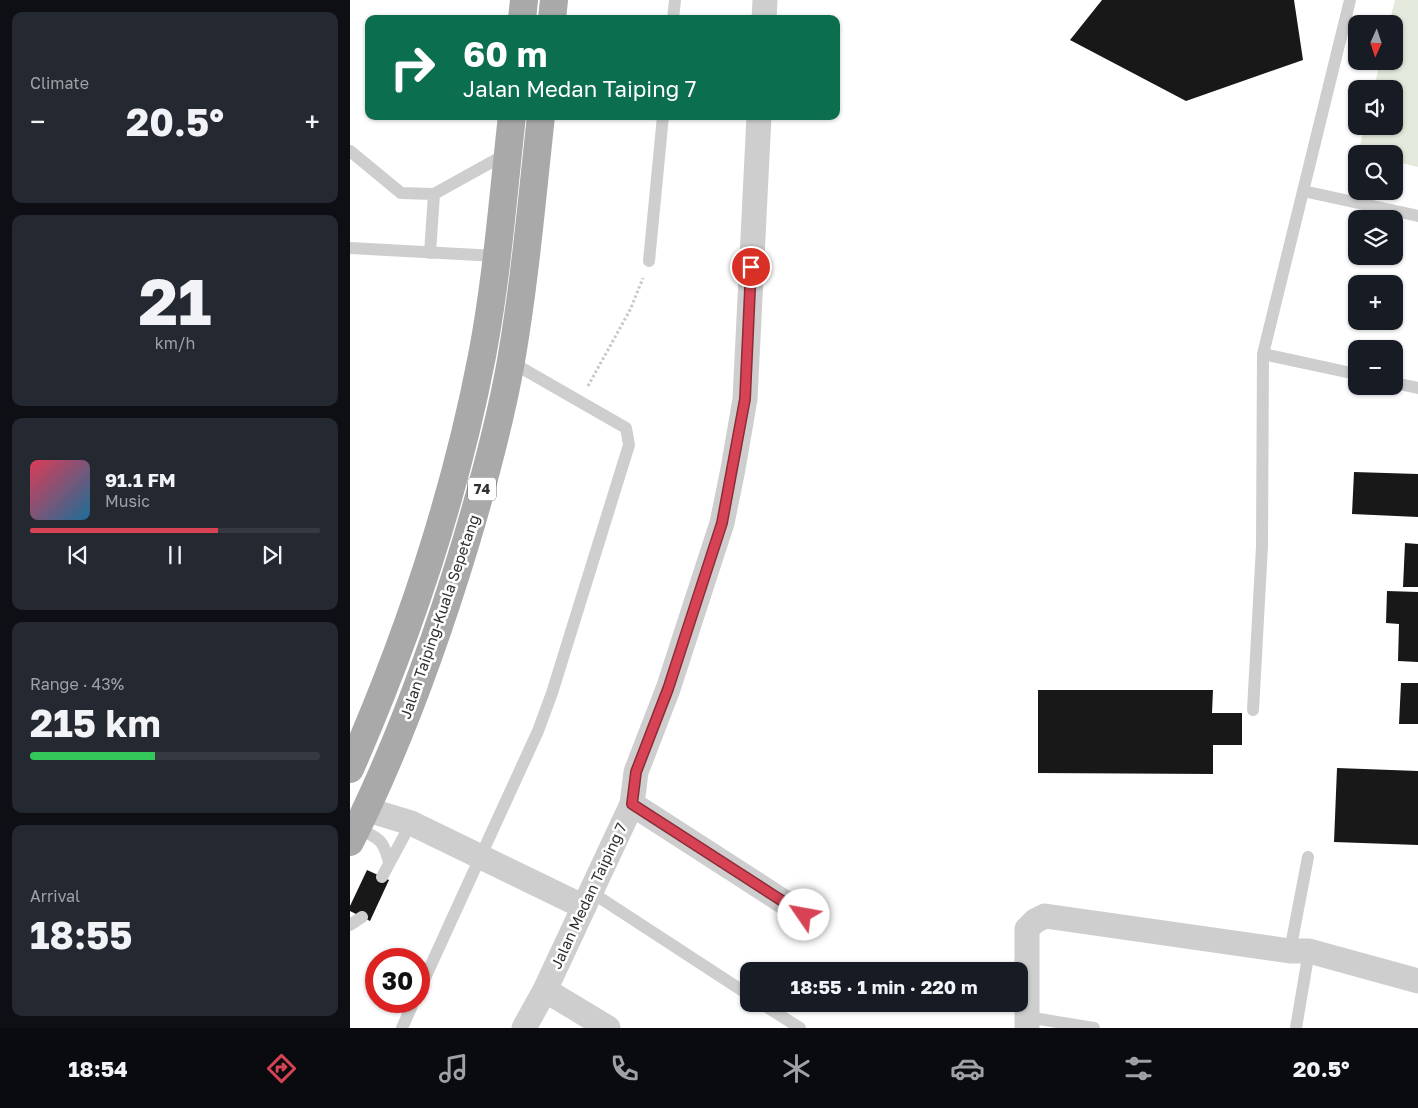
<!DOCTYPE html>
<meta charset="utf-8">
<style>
:root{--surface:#171b24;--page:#242831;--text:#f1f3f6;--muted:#9ea1a6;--line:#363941;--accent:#d74354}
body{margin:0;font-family:"Golos Text",sans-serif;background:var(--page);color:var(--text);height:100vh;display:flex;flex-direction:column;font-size:19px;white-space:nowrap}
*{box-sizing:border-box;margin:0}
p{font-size:16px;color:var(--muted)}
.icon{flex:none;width:28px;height:28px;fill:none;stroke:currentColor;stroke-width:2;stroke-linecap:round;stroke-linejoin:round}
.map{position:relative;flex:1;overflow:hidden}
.drawer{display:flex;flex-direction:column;gap:12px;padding:12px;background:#0d0f14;width:350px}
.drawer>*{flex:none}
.hud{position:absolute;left:15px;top:15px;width:475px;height:105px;border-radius:10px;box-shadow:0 1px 4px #0004;background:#0b6e4f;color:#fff;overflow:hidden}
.needle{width:32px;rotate:183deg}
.buttons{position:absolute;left:998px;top:15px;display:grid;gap:10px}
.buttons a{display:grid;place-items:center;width:55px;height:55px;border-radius:10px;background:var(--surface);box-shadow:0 1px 4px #0004;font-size:25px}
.speed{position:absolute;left:15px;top:948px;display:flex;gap:10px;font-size:25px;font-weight:700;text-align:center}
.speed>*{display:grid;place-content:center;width:65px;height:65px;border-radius:50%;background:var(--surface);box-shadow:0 1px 4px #0004;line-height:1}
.speed .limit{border:8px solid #d22;background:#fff;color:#111}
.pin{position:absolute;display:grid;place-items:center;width:42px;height:42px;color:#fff;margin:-21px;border:2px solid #fff;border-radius:50%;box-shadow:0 1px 5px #0007}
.me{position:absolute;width:55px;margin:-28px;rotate:303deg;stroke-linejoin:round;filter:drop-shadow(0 0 4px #0008)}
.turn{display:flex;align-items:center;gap:18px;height:105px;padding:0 15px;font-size:22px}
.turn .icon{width:65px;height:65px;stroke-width:2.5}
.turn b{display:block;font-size:35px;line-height:42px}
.big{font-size:38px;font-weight:700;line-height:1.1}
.drawer .tile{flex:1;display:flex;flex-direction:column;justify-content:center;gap:8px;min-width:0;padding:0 18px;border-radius:10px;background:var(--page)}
.drawer .dial{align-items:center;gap:0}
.dial b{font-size:65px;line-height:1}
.song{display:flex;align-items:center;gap:15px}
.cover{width:60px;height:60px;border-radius:8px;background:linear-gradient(135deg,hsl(350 70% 55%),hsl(200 70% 35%))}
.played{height:5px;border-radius:2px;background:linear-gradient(90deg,var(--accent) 65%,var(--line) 65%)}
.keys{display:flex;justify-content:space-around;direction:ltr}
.heat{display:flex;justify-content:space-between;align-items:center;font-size:28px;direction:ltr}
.charge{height:8px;border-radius:4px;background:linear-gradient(90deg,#34c759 43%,var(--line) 0)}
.trip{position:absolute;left:390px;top:962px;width:288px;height:50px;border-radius:10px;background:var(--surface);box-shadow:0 1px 4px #0004;font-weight:700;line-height:50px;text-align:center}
.menu{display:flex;height:80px;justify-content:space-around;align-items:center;background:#090b0e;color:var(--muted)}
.menu .icon{width:35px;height:35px}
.menu .selected{color:var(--accent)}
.menu b{font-size:22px;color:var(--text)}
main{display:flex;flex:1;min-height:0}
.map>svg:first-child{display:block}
.green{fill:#e4e9dd}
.building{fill:#181818}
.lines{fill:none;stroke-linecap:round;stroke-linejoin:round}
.path{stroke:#c8c8c8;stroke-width:3;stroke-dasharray:2.5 2.5;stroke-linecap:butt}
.service{stroke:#cecece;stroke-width:12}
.minor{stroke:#cecece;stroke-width:25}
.primary{stroke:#a9a9a9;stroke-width:28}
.route-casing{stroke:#8c2c37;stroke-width:12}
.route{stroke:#d74354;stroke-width:9}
.labels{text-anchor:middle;stroke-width:5;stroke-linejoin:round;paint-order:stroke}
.shield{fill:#fff;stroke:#6f6f6f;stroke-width:1}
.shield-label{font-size:14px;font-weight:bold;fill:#313131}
.street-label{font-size:15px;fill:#313131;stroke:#fff}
</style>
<main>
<section class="drawer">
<div class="tile"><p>Climate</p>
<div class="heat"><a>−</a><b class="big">20.5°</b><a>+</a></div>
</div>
<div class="tile dial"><b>21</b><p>km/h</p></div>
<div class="tile">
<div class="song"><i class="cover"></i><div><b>91.1 FM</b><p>Music</p></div></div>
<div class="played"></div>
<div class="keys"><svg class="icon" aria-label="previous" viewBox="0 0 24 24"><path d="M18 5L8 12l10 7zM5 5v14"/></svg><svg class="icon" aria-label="pause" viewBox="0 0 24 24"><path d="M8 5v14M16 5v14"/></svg><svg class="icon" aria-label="next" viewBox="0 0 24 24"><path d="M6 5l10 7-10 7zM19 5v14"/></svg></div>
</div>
<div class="tile"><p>Range · 43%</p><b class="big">215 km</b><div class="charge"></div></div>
<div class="tile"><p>Arrival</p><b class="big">18:55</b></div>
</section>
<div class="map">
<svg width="1068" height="1028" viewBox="0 0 1068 1028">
<rect width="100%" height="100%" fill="#fff"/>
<path class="green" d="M1045,0h23v167l-24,-6v-7l-36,-1 7,-27h29v-37h-20l6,-28h14v-37h-5z"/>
<path class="building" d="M752,0h192l9,60 -117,41 -116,-61z
M1004,472l64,2v43l-66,-3z
M1055,543l13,1v43h-15z
M1037,591l31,1v70l-20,-1 1,-37 -13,-1z
M1051,683h17v41h-19z
M688,690h175l-1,23h30v32h-29v29l-175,-1z
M987,768l81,3v74l-84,-3z
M17,870l22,10 -19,41 -20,-10v-5z"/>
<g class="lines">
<path class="path" d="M238,386l42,-76 13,-32"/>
<path class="service" d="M323,19l2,-19
M0,151l51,42 33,1 -4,59
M953,191l115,25
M84,194l74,-41
M0,248l146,8
M299,261l14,-145
M913,354l93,20
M1044,383l24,5
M903,710l9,-164 1,-192 87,-354
M7,828c21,10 26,10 32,34
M32,877l29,-54
M241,892l158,103
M0,925l12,-8
M940,951l18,-94
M69,991l119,-260 14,-38 77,-248 -3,-17 -115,-66
M412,1004l38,24
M677,1017l67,11
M52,1028l12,-27
M946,1028l13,-77"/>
<path class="minor" d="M414,19l1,-19
M282,804l172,111
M18,810l43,13 173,84
M195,990l63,38
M174,1028l21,-38 87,-186 4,-32 32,-83 54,-166 11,-54 12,-70 14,-283
M677,1028v-99l8,-8 10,-5 245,35h19l109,30"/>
<path class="primary" d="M172,19l2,-19
M202,19l2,-19
M0,769c57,-130 105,-273 132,-413 15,-79 21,-160 30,-240
M0,842c48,-95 84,-195 115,-297 18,-60 35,-122 46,-184 14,-81 21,-163 30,-245"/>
</g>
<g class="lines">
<g class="route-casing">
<path id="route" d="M401,267l-6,132 -23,124 -54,166 -32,83 -4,32 172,111"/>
</g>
<use href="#route" class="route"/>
</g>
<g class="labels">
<rect class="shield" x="118" y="477.5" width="28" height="23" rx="4"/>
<g class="shield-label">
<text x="132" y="494">74</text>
</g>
<g class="street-label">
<text transform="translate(90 617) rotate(-71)" y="5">Jalan Taiping-Kuala Sepetang</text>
<text transform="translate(239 896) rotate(-65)" y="5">Jalan Medan Taiping 7</text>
</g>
</g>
</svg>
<div class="buttons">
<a><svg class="needle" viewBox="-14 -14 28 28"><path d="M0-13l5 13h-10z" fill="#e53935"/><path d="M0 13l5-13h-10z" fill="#9ea1a6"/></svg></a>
<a><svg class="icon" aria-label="sound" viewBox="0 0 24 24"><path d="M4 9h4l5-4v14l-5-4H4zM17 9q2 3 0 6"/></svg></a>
<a><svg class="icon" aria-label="search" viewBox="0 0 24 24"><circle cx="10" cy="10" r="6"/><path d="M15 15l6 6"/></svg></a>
<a><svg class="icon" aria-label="layers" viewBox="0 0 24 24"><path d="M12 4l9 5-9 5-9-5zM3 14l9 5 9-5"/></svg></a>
<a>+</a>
<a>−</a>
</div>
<div class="speed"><div class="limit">30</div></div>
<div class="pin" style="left:401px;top:267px;background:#d93025"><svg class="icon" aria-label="arrive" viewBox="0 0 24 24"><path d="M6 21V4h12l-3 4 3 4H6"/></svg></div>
<svg class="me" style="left:454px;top:915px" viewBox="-20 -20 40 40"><circle r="19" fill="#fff"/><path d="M0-13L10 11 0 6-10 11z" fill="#d74354"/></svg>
<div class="trip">18:55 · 1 min · 220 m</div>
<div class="hud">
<div class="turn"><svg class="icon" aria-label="right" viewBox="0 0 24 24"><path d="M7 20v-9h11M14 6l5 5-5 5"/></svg><div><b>60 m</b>Jalan Medan Taiping 7</div></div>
</div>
</div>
</main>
<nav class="menu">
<b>18:54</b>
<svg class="icon selected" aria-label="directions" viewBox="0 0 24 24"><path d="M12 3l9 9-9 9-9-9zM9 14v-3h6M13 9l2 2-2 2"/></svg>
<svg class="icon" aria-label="music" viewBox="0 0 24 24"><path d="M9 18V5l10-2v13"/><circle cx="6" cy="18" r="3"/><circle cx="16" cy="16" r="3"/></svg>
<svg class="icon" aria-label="phone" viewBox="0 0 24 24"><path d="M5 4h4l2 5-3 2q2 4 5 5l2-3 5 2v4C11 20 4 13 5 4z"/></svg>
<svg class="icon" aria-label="climate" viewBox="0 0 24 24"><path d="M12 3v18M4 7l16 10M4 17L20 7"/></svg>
<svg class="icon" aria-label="car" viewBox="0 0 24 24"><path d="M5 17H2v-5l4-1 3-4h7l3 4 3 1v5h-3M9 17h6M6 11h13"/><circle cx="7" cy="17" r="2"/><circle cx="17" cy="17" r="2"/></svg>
<svg class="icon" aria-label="filters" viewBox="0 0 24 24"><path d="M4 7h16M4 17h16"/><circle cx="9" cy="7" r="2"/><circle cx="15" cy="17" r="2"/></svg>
<b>20.5°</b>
</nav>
